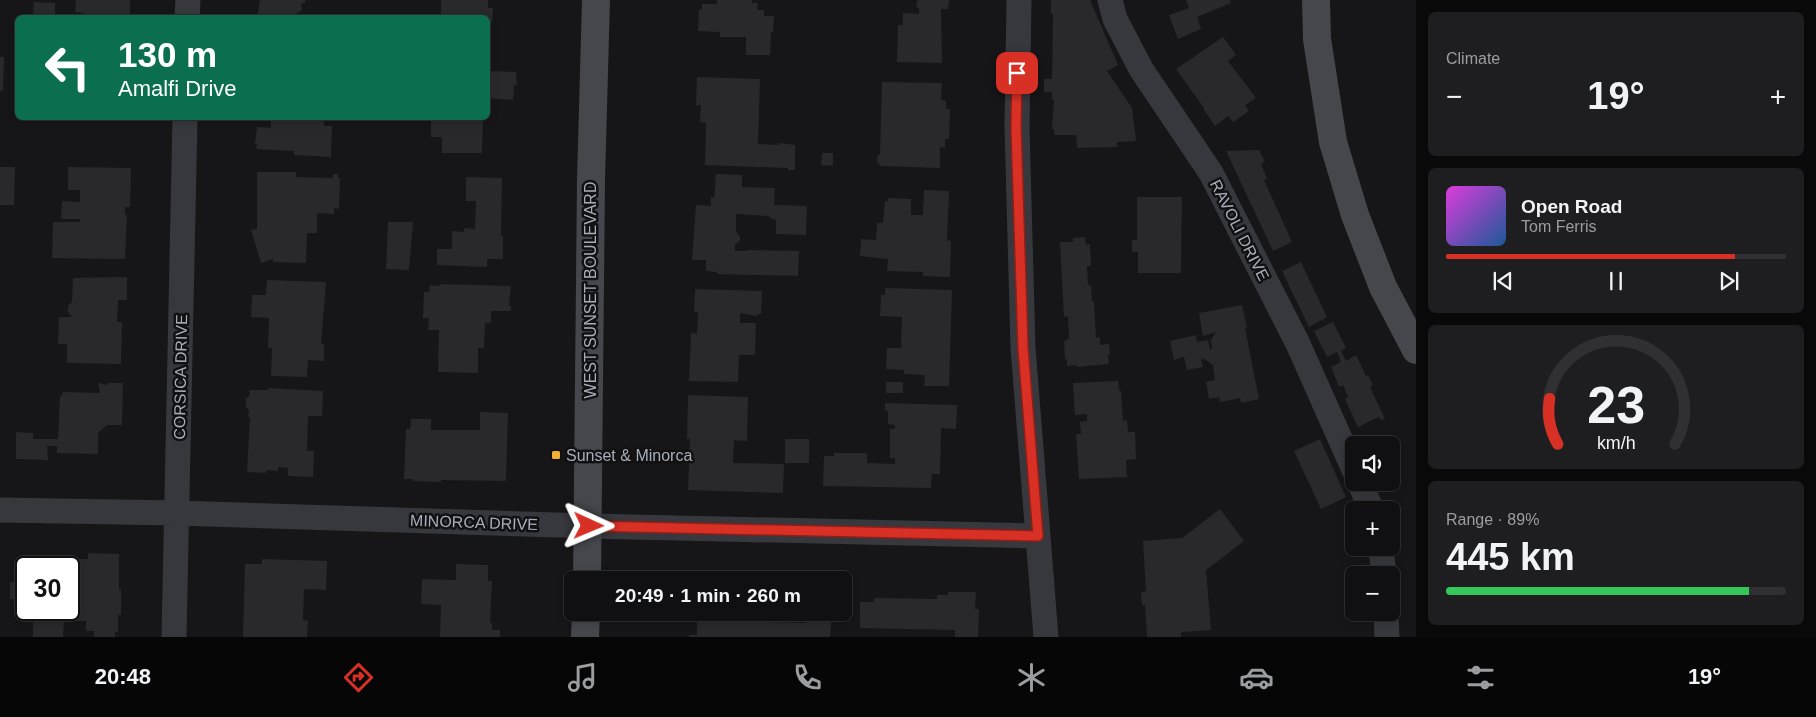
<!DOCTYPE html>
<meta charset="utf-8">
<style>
:root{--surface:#101012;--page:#1e1e20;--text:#f1f3f6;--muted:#9c9d9f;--line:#303032;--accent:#d93025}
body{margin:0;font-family:Helvetica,sans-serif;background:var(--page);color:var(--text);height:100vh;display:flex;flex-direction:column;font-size:19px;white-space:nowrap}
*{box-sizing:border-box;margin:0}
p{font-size:16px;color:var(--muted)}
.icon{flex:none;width:28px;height:28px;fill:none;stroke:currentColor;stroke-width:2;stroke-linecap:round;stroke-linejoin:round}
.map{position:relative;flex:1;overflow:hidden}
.sheet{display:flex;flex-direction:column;gap:12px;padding:12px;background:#09090a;width:400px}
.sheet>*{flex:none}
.hud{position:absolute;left:15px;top:15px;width:475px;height:105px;border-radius:8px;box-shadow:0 2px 8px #0003,0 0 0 1px var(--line);background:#0b6e4f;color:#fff;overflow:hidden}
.fabs{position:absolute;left:1345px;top:436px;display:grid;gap:10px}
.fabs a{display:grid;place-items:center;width:55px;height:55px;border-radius:8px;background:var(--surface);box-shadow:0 2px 8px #0003,0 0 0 1px var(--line);font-size:25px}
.speed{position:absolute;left:15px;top:556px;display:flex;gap:10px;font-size:25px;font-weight:700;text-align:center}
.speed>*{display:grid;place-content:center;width:65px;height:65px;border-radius:50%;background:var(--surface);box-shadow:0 2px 8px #0003,0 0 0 1px var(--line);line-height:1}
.speed .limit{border:2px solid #111;border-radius:8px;background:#fff;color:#111}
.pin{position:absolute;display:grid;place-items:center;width:42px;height:42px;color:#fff;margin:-21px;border-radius:10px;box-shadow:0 2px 8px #0006}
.me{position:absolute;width:55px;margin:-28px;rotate:91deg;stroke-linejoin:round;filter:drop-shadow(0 0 4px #0008)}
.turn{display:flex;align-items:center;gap:18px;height:105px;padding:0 20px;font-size:22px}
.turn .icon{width:65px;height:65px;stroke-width:2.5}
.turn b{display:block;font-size:35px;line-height:42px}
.big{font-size:38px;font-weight:700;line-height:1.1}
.sheet .tile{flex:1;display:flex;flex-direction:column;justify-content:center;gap:8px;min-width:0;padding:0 18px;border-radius:8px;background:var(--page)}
.sheet .dial{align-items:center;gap:0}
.dial svg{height:130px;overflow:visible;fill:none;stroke:var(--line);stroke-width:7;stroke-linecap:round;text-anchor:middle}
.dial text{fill:var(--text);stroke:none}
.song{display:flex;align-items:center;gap:15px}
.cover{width:60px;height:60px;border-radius:8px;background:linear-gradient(135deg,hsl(300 70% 55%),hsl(210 70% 35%))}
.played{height:5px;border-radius:2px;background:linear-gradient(90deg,var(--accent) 85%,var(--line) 85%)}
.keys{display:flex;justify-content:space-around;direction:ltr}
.heat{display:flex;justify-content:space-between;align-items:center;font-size:28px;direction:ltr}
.charge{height:8px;border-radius:4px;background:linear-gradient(90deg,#34c759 89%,var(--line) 0)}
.trip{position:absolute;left:564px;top:571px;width:288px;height:50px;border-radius:8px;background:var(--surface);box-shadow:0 2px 8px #0003,0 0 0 1px var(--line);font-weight:700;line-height:50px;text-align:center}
.dock{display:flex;height:80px;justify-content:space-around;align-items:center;background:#060607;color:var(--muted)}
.dock .icon{width:35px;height:35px}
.dock .active{color:var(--accent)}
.dock b{font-size:22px;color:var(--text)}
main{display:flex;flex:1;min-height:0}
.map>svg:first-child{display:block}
.building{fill:#29292c}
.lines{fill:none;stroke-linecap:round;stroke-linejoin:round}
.street{stroke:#37383d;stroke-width:25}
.secondary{stroke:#45474d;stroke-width:28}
.route-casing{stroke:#8d1f18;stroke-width:12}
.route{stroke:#d93025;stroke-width:9}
.poi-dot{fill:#f2b134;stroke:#111113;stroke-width:2}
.labels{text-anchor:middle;stroke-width:5;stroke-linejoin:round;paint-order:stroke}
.street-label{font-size:16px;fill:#a8adb8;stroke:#111113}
.poi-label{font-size:16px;fill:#a8adb8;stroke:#111113;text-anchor:start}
</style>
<main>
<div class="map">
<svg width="1416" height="637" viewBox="0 0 1416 637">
<rect width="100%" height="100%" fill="#161618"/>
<path class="building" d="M76,0h54v18h-48l1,-5 -8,-1z
M260,0h45v3h-4l1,7 -6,4v4h-39z
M441,0h47v8h5l-1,15h-4v-5h-47z
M717,0h35v3h6l-1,7h7v6h10l-1,16h-2l-1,23h-24v-18h-26v-5l-22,-1 1,-22 3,1v-6h15z
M919,0h30l-1,9h-7l1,54 -45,-1 1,-37h5v-12l16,1v-6l-3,-1 1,-6z
M1051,0h39l28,65 -11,6 25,37 4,33 -19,1v5l-40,1 -1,-13h-22v-6h-2l2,-29h-2v-8h-8v-13h8l1,-65h-2z
M1186,0h44l1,3 -34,14 4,12 -23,10 -9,-24 20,-7z
M34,2l21,1v15h-24v-3h2z
M1223,37l13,18 -8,6 28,37 -11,7 4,6 -16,11 -5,-6 -13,10 -12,-18h1l-28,-39z
M0,57h4l-1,34h-3z
M490,71l26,1 1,13h-3l-1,15 -25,-2v-21h2z
M697,77l63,2 -2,65 21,1v-2l16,2v25h-7v-2l-83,-3 1,-42 -6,-1 1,-17h-5z
M882,82l60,1 -1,17 5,1v8h4l-1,30h-4v9l-5,-1v21l-59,-2 -4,-4v-6l3,-2z
M271,118h53v8h8l-1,31 -37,-2v-4l-38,-2 1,-5h-2l2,-17 14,1z
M431,118h52l-1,35h-40v-16h-11z
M1259,150l6,12 -4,2 6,15 -3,1 28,62 -19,9 -47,-100z
M822,153h11v13l-12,-1z
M0,167h15l-1,38h-14z
M68,167l63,1 -1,39h-5v8h2l-2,44 -73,-1 1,-36h27v-3h-19l1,-18 18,1v-12h-12z
M257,172h39v5l37,1v-4h5v4h2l-1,31 -5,-1v6l-17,-1v20h-10l-1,30 -33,-1v-3l-12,4 -10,-33 6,-1z
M716,174l26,1v12l33,1 -1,17 33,1 -1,29 -30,-1v-14l-4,-1 -4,-3 -32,-2v17l4,6v4l-5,4v6h12v-1l52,1 -1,25 -81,-2v-2l-11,-1v-11h-14l4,-55 15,1v-9l3,1z
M466,177l36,1 -1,58h2v23h-16v8l-50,-2v-16h15v-18l12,1v-4l11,1 1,-28h-10z
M924,190l25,1 -2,49 4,1 -1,36 -27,-1v-4l-36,-1 1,-12 -28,-3 1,-17 15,1 1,-17h6l2,-22h3v-3l23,1v16h12z
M1137,197h45l-1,76h-43v-21h-6v-12h5z
M388,222h25l-4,48 -23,-1z
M1085,237l1,8 4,-1 1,22h-4l1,19h3l1,16 2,1 2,36 4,-1v8l9,-1 1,10h-2l1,10 -32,3v-2l-10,1v-7h-2l-1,-18h2v-2h3l-1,-23 -4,1 -4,-75h13v-4z
M1301,262l26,55 -18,10 -27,-56z
M127,277v23h-9l-1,22h5l-1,42 -54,-1v-19h-9l1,-27h13l-4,-5v-6l4,-4 1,-24z
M267,280l59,2 -5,62h3v17l-16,-1 -1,17 -36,-1 1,-28h-4l1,-30 -18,-1 1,-22h14z
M440,284l71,2 -2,20h2v5h-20v12h-6l-1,25h-6v25l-40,-1 1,-42h-11l1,-12h-6l1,-26h5l1,-7 10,1z
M885,288l67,2 -3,96h-25l1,-11 -21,-1v-4l-18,-1 1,-21h14l1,-31 -22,-1 1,-21h4z
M695,289l67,2 -1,23h-2l-3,2 -16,-3v10h16l-1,32h-16l-1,27 -49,-1 2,-48 6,1 1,-22h-4z
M1242,305l5,23h-2l14,71 -18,4 -1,-5 -20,4 -1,-5 -10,2 -3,-17 9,-2 -2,-15 -10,-7 -2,2 2,7 -16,3 -3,-13 -10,3 -4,-19 26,-6 1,7 11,-2 2,10 2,-2 -1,-8 5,-8 -13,4 -4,-23z
M1333,322l13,26 -5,3 5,10 10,-6 10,21 2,-1 5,10 -3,2 15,32 -4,1 -2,-3 -21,10 -13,-28 3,-2 -5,-12 -4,2 -8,-20 10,-5 -4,-10 -10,5 -13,-26z
M1118,381l1,10h2l2,30 4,-1 1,12h7l1,27 -10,1 1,17 -48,2 -3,-45h5l-1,-12 7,-1v-7l-12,1 -2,-32z
M886,382h17v11h-17z
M98,383l10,2v-2h15l-1,42h-15l-9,8v21l-41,-1v-7h-10l1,14 -32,-1v-27l17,1v6h25l2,-43h2l1,-4 37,1z
M268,388l55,3 -1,25h-14l-1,35h7l-1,26 -25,-1v-8l-10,-1v4l-12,-1v3l-19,-1 3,-55h-2l1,-6 -3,-4v-8l4,-4 -1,-5h19z
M688,395l60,2 -1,44 -13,-1 -1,23 51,1 -1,29 -95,-3 2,-51h-3z
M885,403l72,2 -1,24 -15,-1 -1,46h-8l-1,14 -108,-2 1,-30h10v-3h33v10l28,1v-6h-5v-29h5v-4l-7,-1v-13h-3z
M480,412l28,1 -2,68 -65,-1v2l-28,-1v-2h-9l2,-50h4l1,-10h20v11h49z
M785,439h24v24h-24z
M1320,439l26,58 -25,12 -27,-58z
M1220,509l24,32 -38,29 5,60 -30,2v5h-34l-2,-32h-3l-1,-13 5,-1 -3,-50 39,-3z
M88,553l31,1v36l2,-1v26h-3v17h-3v5h-21v-6h-8v-10h-22l-1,16h-30v-27h36v-30h8l1,-21h10z
M262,559l65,2 -1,29 -22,-1 -1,31 5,1 -1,16h-64l2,-73h17z
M456,564l32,1v16h4l-2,42h2v7h8v7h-60l1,-32 -20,-1 1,-25 34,1z
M10,582l16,1v28h-7v-11l-9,-1z
M948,592h28l-1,17h4l-1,28h-23v-7l-95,-2v-26h14v-4l63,1v-4h11z
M697,612l70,1v9l39,1 1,-8 6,1v-4h19l-2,25h-141v-2h8z"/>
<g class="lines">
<path class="street" d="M1019,0l-2,127 6,221 23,289
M1110,0l5,19 26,50 70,104 87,171 56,126
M187,18l1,-18
M1359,482l13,28
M0,510l177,3 412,13 449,10
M1381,548l3,27
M1386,612l1,25
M174,637l11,-519"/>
<path class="secondary" d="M1316,0l1,39 16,103 22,73 28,72 33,63
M587,580l4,-400 5,-180
M585,637l1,-25"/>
</g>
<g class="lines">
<g class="route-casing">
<path id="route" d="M589,526l449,10 -15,-188 -7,-221 1,-54"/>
</g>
<use href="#route" class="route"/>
</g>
<rect class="poi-dot" x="551" y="450" width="10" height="10" rx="2.5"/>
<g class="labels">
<g class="street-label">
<text transform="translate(1240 230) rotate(63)" y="6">RAVOLI DRIVE</text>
<text transform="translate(590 290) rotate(-90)" y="6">WEST SUNSET BOULEVARD</text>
<text transform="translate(180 377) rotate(-89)" y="6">CORSICA DRIVE</text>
<text transform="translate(474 522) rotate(2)" y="6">MINORCA DRIVE</text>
</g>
<g class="poi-label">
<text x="566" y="461">Sunset &amp; Minorca</text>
</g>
</g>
</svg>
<div class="fabs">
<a><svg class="icon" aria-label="sound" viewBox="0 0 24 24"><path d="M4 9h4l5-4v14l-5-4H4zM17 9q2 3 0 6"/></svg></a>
<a>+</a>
<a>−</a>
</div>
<div class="speed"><div class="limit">30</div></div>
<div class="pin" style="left:1017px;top:73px;background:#d93025"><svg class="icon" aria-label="arrive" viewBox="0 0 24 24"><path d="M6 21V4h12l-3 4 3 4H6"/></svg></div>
<svg class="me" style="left:589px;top:526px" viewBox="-20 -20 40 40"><path d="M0-17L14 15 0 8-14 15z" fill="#d93025" stroke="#fff" stroke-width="4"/></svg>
<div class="trip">20:49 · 1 min · 260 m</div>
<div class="hud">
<div class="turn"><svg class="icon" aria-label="left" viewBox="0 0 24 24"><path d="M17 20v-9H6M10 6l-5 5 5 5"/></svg><div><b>130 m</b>Amalfi Drive</div></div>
</div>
</div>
<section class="sheet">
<div class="tile"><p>Climate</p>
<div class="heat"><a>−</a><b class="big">19°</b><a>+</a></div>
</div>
<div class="tile">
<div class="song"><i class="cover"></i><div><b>Open Road</b><p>Tom Ferris</p></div></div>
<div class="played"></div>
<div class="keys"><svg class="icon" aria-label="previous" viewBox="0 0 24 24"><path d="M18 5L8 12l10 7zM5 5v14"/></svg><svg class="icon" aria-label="pause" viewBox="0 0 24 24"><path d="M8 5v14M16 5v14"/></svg><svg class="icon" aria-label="next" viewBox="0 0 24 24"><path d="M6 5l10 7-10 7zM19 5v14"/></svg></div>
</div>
<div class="tile dial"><svg viewBox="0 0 100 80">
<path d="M14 69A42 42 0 1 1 86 69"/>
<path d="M14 69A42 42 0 0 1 9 41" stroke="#d93025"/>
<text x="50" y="56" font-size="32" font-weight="700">23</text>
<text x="50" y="72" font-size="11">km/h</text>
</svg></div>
<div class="tile"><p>Range · 89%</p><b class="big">445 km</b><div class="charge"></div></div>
</section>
</main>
<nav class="dock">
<b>20:48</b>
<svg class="icon active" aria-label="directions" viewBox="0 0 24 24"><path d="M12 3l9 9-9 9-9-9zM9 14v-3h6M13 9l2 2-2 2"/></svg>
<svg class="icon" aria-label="music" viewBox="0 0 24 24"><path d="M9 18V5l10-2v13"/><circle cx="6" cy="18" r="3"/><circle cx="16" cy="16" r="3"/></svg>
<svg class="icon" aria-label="phone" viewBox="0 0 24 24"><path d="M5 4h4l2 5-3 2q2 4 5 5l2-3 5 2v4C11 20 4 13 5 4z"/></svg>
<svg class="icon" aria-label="climate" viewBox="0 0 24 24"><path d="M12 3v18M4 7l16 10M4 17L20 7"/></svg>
<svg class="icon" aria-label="car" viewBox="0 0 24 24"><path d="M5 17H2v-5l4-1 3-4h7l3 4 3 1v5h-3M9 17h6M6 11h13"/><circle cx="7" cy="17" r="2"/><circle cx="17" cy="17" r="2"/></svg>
<svg class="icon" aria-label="filters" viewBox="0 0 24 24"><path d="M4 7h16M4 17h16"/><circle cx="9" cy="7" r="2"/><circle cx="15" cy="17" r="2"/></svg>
<b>19°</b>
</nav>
